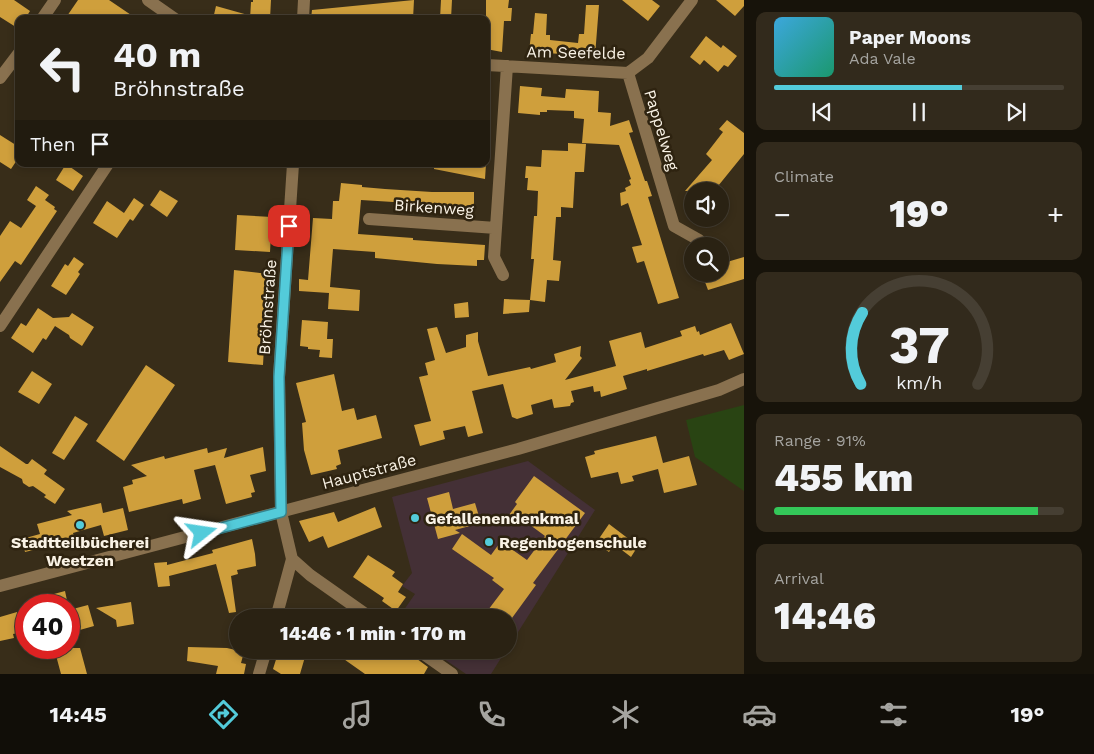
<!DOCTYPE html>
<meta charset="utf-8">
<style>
:root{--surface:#2a2213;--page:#322a1c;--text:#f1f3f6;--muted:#a5a4a0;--line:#463f33;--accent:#53cbda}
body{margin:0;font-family:"Work Sans",sans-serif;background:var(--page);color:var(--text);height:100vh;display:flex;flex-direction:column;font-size:19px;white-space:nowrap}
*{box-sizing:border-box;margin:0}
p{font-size:16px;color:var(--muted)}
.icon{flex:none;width:28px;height:28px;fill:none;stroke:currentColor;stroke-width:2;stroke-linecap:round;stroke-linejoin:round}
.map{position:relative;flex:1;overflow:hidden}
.details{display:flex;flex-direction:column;gap:12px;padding:12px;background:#17130a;width:350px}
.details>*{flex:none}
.top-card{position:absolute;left:15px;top:15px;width:475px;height:152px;border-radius:10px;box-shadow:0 2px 8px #0003,0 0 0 1px var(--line);background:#2a2213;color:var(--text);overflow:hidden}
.fabs{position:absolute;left:684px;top:182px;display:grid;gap:10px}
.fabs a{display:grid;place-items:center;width:45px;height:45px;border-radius:50%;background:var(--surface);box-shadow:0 2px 8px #0003,0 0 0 1px var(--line);font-size:25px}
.speed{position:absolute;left:15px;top:594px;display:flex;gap:10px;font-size:25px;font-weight:700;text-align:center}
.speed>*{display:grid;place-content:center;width:65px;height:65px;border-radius:50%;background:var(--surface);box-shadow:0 2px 8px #0003,0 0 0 1px var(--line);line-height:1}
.speed .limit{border:8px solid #d22;background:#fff;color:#111}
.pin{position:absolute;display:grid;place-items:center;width:42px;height:42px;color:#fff;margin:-21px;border-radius:10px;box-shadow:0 2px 8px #0006}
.me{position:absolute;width:55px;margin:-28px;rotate:75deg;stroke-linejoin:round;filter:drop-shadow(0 0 4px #0008)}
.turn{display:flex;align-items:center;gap:18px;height:105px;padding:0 15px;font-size:22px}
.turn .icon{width:65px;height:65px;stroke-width:2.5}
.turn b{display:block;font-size:35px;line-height:42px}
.then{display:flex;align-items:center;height:48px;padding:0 15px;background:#0003;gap:10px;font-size:19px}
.big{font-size:38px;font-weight:800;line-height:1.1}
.details .widget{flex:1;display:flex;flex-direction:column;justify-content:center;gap:8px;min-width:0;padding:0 18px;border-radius:10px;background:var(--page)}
.details .dial{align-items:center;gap:0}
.dial svg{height:130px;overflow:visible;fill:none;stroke:var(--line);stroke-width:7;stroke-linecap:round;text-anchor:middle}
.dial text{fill:var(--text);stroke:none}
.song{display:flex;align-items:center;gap:15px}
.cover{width:60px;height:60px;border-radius:8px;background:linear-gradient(135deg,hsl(200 70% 55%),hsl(160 70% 35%))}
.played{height:5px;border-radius:2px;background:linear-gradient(90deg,var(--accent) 65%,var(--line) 65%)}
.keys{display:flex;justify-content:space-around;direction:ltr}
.heat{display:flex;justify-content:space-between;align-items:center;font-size:28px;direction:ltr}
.charge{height:8px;border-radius:4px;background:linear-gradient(90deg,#34c759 91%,var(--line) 0)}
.trip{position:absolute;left:229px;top:609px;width:288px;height:50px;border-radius:25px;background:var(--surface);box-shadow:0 2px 8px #0003,0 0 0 1px var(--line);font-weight:800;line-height:50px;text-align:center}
.tab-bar{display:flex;height:80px;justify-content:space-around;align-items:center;background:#110e08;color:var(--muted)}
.tab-bar .icon{width:35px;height:35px}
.tab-bar .active{color:var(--accent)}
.tab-bar b{font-size:22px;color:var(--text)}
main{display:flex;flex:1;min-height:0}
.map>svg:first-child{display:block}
.education{fill:#443036}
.green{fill:#294413}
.building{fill:#cf9f3c}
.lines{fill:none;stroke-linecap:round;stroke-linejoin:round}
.minor{stroke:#89714f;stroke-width:12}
.tertiary{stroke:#89714f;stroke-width:12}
.route-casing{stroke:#36848e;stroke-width:12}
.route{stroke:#53cbda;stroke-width:9}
.poi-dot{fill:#53cbda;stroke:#2e2310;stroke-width:2}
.labels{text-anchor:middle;stroke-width:5;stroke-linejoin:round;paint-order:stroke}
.street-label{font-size:16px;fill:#faf3e6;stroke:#2e2310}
.poi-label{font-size:16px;font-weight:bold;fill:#faf3e6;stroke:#2e2310;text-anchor:start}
</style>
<main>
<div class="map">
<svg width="744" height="674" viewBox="0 0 744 674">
<rect width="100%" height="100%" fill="#382d19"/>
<path class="education" d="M528,461l67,49 -87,138v-30l-109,-1 16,-23 -13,-8 10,-13 -20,-76z
M431,650h75l-15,24h-25z"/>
<path class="green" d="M744,405v86l-49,-34 -9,-37z"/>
<path class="building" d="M0,0h14l16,11 -5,8h-6v10l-19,-12z
M78,0h31l28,19h-72z
M253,0h18l-1,19h-20l1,-17h2z
M414,0l-1,19h-102l1,-9z
M441,0h11l-1,19h-11z
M486,0h23l-1,8h4l-1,13h-7l-2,31 -16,-3z
M622,0h30l8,6 -12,15z
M716,0h28v6l-9,10z
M586,5h13l-4,51 -66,-4 2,-18h2l2,-21 12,1 -1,21h4v5l28,3 1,-9h5z
M216,6l32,9 -1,4h-34z
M706,36l15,12 2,-3 14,11 -9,11 -4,-2 -6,7 -14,-12 -4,5 -10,-8z
M520,86l22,2 -1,8 24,2 1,-9 33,2 -1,21 13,1 -1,13 19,-6 4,12 -4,1 16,48h2l5,15 -4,1 31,101 -21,6 -14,-43 -7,2 -5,-16 10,-2 -14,-42 -7,3 -1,-13 6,-2 -1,-3 6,-3 -2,-5 2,-1 -12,-34 -37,-2 2,-24 -10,-1v-7l-27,-1v2h-7v3l-22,-2z
M727,120l17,13v21l-30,37h-29l27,-31 -6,-6 17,-22 -4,-3z
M0,135l19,12v10l-8,12 -11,-7z
M568,143l18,1 -2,28h-9l-2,36 -12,-1v10h-5l-3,43 8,1 -2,20 -12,-1 -2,22 -15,-2 4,-41h-3l3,-43h3l1,-25 -11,-1 1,-12h-3l1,-12 15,1 1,-17 26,1z
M66,164l17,12 -10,15 -17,-11z
M434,164h52l-1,15 -51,-10z
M341,183l21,2v2l23,2 47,3h42v15l-113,-7 -3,34 55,4v2l72,5 -1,15h-7v6l-40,-2 -62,-6v-6l-42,-3 -3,38 30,3 -1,21 -31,-2 1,-16 -30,-2v-12l9,1 5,-62 19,1 1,-18h6z
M36,186l13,9 -4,5 10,7 -1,2 3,2 -36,54 -6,-4 -15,21v-46l10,-15 11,7 15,-22 -9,-6z
M160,190l18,11 -11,16 -17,-12z
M134,198l10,7 -11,16 -3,-2 -13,19 -24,-15 14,-22 17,12z
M237,215l35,2 -2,35 -35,-2z
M74,257l10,7 -6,8 2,2 -14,21 -15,-9 14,-22 3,2z
M744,257v22l-36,11 -6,-16h18v-10z
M234,270l34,4 -5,91 -35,-3z
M504,299l26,1 -1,12 -26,2z
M468,302l1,15 -14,1 -1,-14z
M38,308l15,10 16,-1 3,-4 22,14 -12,19 -12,-8 -1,-3 -14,-9 -9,14 -3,-2 -10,15 -22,-15 10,-15 5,3z
M302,320l26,2 -1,17h6l-1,19 -13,-1 1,-7 -12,-1v-2l-8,-1z
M731,323l13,31 -15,6 -5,-10 -20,6 -1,-2 -56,17v-2l-24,7 4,13 -26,8 -1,-6 -6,1 -1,-6 -22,5 3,11 -3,1 -1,3 -16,2 -2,-9 -21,6 2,9 -16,5 -5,-2 -9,-33 -31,7 11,42 -15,4 -3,-11 -22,5 2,8 -25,7 -6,-21 17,-4 -12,-44 9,-2 -3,-12 10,-3 -8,-31 10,-2 9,26 20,-6v-12l12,-3v9l10,35 42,-9 1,2 25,-7 -2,-8 27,-8 -1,10 2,2 -17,22 51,-14 -7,-25 32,-9 4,16 37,-12 -2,-5 15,-5 2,6 2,-1 1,4z
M146,365l29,20 -51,76 -28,-20z
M32,371l20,13 -13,20 -21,-12z
M334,374l8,37 12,-3 3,12 19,-5 6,23 -44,12 3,14 -5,2 1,3 -26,6 -7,-25 -2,-27 4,-1 -10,-39z
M75,416l13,8 -24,36 -12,-7z
M656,436l7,27 26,-7 8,29 -33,8 -6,-24 -26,7 2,5 -13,3 -3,-12 -27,6 -6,-21 10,-3 -1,-3z
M0,446l26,18h2l4,-5 15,11 -3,4 21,15 -10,15 -11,-7 2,-2 -13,-9 -4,1 -6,-4 -1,-4 -22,-12z
M263,447l3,24 -16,4 5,17 -4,1 1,4 -26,7 -11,-39 -21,5 7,29 -18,5 -1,-5 -53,13 -6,-25 10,-3 -1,-4 15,-4 -16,-11 33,-9 1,3 42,-11 1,5 19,-5 -3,10z
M534,476l51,37 -52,70 3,2 -24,33h-30l22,-29 -12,-9 2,-2 -42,-29 10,-15 29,21 8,-11 9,6 2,-2 17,12 18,-24 -27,-20 3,-4 -12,3 8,-11 -2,-2z
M449,492l4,17 22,-6 6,20 -26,7 5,3 -22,6 -11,-41z
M101,503l2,10 20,-5 5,22 -24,6 -3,-11 -28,8 2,7 -50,12 -3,-13 18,-5 -3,-10 35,-9 -5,-4z
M375,507l7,20 -54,21 -5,-12 -14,6 -10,-21 35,-9 4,10z
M609,524l29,22 -7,11 -17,-13 -5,8 -13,-9z
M252,539l3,15 1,12 -19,4 1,4 -7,2 5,36 -7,1 -13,-49 -47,12 1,10 -12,1 -4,-24 13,-1v3l46,-12 -1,-3z
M368,555l27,17 -3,4 11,8 -5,8 8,5 -10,14 -14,-10 2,-3 -31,-21z
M65,591l3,14h-40v-4z
M131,602l3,22 -17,3 -1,-7 -20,-12z
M88,605l6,21 -25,7v-23z
M17,612l5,20 -9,2 1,4 -14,3v-24z
M188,647l39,1 17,4 -3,11 5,1 -2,10h-28l2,-8 -31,-5z
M54,648h26l7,26h-26z
M279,650h28l-7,24h-19l-8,-5z
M331,650h79l3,6 15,11 -4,7h-59z"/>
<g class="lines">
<path class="minor" d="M148,0l27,19
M42,19l13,-19
M303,19l1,-19
M486,65l142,8 20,-15 44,-58
M628,73l46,153 25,14
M0,78l19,-25
M369,219l127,9
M503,275l-9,-18 13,-191
M0,326l108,-162
M292,559l18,16 61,43
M276,618l16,-59 -11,-47 -2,-135 14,-213
M418,650l34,24
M259,674l7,-24"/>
<path class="tertiary" d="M0,586l518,-137 201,-59 25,-11"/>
</g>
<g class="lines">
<g class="route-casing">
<path id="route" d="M202,533l79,-21 -2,-135 10,-151"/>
</g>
<use href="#route" class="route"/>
</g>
<g class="poi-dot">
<circle cx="415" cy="518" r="5"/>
<circle cx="80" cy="525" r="5"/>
<circle cx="489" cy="542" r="5"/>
</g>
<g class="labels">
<g class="street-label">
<text transform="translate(576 52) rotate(1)" y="6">Am Seefelde</text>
<text transform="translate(662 130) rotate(73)" y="6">Pappelweg</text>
<text transform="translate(434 207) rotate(4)" y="6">Birkenweg</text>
<text transform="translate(267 307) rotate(-86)" y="6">Bröhnstraße</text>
<text transform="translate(369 471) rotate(-15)" y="6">Hauptstraße</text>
</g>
<g class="poi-label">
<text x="425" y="524">Gefallenendenkmal</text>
<text x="80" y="548" text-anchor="middle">Stadtteilbücherei<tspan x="80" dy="18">Weetzen</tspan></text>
<text x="499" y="548">Regenbogenschule</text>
</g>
</g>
</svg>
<div class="fabs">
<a><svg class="icon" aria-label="sound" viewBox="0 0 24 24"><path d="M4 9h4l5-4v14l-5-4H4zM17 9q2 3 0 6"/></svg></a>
<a><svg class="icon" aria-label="search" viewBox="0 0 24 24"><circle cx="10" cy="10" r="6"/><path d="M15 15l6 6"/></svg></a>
</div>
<div class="speed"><div class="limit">40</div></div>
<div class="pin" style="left:289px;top:226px;background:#d93025"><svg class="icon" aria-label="arrive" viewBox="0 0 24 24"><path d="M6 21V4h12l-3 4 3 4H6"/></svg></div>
<svg class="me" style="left:202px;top:533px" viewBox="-20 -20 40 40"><path d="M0-17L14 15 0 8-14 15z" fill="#53cbda" stroke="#fff" stroke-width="4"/></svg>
<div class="trip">14:46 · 1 min · 170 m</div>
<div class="top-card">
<div class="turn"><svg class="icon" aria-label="left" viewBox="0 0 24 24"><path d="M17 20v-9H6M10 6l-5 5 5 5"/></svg><div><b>40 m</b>Bröhnstraße</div></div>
<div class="then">Then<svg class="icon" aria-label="arrive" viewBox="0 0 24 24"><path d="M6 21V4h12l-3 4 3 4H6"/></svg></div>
</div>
</div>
<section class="details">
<div class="widget">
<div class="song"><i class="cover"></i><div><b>Paper Moons</b><p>Ada Vale</p></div></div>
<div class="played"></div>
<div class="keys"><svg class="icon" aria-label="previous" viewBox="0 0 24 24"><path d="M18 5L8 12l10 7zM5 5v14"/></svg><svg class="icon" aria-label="pause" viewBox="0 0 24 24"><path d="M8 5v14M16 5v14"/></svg><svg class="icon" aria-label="next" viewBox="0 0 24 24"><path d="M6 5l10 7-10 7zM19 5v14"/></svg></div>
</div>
<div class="widget"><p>Climate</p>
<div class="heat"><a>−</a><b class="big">19°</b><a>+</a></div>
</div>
<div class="widget dial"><svg viewBox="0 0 100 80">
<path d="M14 69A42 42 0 1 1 86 69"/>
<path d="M14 69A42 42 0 0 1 15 25" stroke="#53cbda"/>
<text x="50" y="56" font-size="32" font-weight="700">37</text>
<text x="50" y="72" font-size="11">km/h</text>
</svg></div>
<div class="widget"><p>Range · 91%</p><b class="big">455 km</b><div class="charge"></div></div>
<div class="widget"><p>Arrival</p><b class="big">14:46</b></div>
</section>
</main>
<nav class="tab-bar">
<b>14:45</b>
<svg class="icon active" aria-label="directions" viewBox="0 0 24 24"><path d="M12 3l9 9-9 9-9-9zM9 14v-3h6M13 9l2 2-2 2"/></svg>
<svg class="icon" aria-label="music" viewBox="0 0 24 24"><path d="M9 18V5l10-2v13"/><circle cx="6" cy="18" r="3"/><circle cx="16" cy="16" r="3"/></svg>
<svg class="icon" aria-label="phone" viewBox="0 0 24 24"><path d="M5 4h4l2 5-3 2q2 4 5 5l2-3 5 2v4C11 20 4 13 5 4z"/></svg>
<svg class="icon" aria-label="climate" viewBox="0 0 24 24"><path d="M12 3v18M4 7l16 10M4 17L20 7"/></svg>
<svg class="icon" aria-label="car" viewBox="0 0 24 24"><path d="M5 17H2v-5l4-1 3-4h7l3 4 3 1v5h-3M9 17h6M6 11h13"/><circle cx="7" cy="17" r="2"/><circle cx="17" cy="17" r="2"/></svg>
<svg class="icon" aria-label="filters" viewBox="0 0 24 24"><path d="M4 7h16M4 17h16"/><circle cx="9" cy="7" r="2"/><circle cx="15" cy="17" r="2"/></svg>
<b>19°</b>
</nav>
